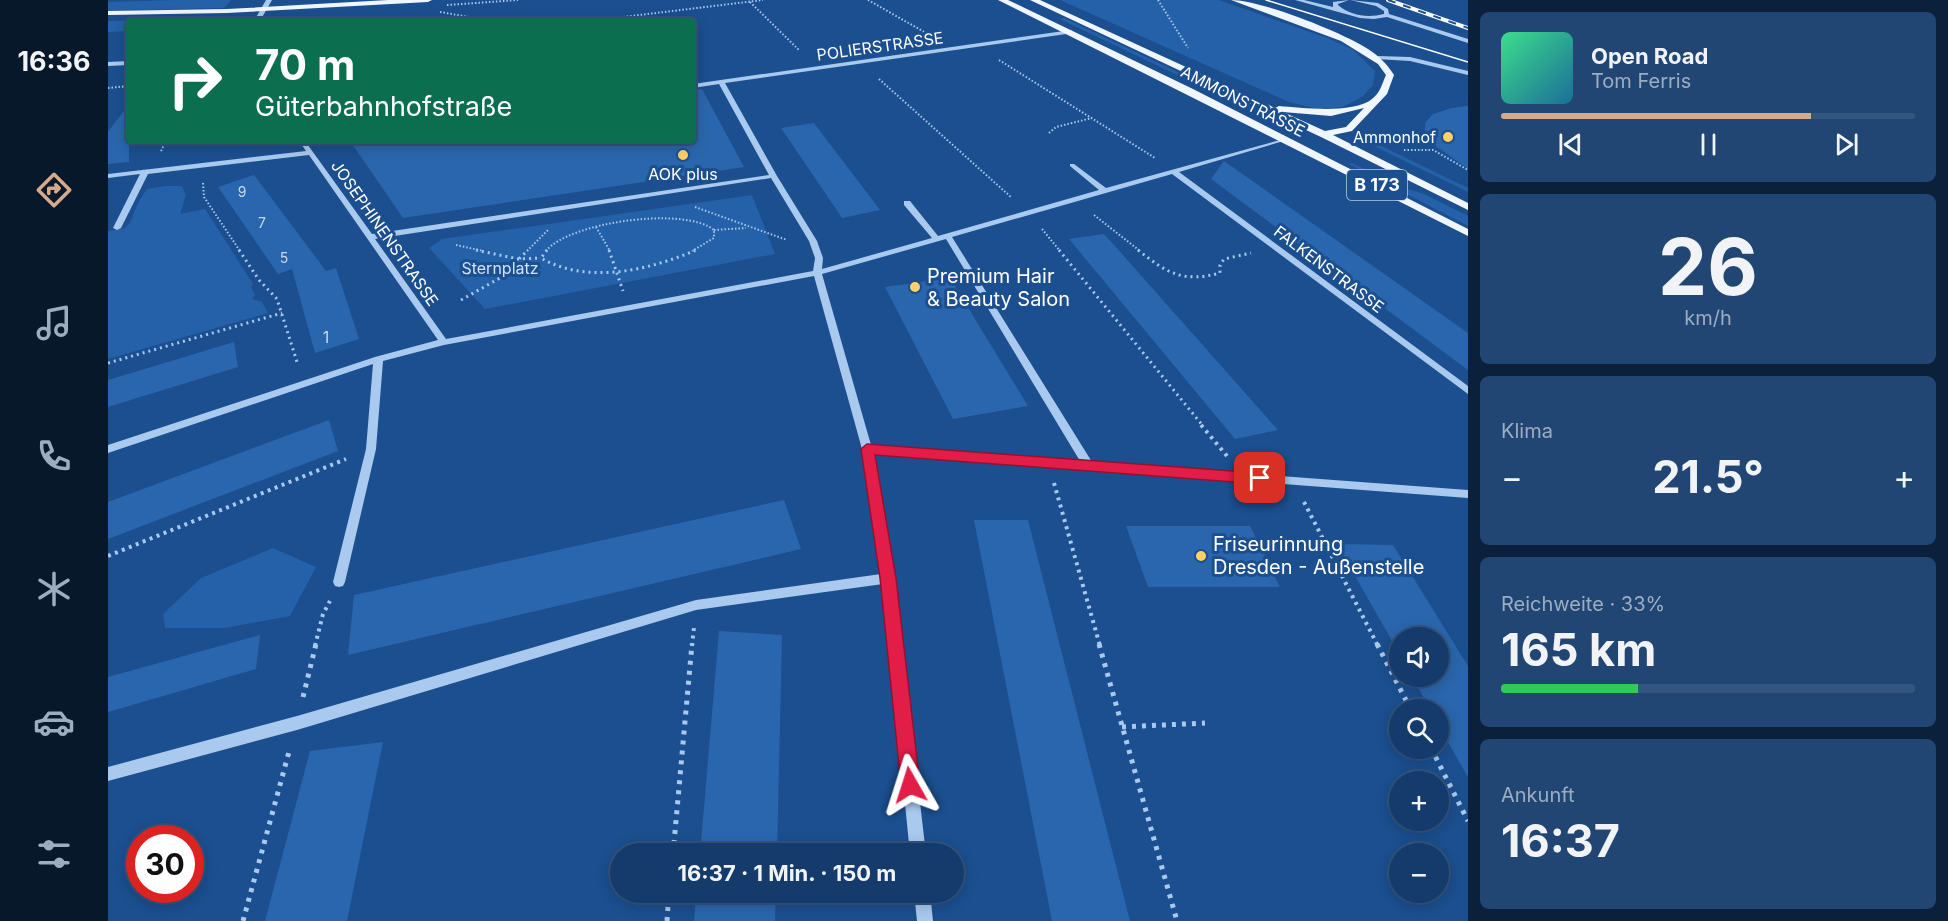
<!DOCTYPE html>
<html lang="de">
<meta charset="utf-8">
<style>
:root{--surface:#143b6b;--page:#214673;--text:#f1f3f6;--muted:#9dadc1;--line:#33557e;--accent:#d6ab8b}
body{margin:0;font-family:Inter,sans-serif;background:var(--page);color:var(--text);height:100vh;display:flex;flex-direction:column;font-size:22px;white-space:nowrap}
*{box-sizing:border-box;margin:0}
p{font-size:20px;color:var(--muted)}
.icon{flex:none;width:33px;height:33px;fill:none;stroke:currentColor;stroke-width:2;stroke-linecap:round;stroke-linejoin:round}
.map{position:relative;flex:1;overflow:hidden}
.side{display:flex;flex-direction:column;gap:12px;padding:12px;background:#0b203b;width:480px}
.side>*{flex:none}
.guide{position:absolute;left:18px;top:18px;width:570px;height:126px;border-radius:6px;box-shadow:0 3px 15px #0003,0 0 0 2px var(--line);background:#0b6e4f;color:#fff;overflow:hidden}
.tools{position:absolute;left:1281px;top:627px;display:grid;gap:12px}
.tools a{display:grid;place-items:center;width:60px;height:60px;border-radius:50%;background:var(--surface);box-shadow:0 3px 15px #0003,0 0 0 2px var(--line);font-size:30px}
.speed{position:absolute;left:18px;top:825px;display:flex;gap:12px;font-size:30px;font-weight:700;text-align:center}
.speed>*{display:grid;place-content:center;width:78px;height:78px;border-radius:50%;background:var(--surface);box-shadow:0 3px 15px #0003,0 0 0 2px var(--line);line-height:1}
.speed .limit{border:9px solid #d22;background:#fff;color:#111}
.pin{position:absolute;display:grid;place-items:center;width:51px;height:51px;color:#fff;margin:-26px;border-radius:12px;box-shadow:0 3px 9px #0006}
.me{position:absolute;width:66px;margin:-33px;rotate:354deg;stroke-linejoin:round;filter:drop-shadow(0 0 4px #0008)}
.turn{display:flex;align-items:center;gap:21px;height:126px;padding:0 30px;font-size:27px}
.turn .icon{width:78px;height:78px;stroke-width:2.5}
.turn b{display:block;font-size:42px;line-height:51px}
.big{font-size:45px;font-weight:700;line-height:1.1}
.side .widget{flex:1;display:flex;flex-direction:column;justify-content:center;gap:9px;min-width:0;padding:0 21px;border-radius:9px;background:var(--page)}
.side .dial{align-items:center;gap:0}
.dial b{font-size:78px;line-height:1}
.song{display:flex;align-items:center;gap:18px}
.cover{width:72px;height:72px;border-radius:9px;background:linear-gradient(135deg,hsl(150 70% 55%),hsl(200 70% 35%))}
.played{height:6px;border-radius:3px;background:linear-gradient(90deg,var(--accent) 75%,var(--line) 75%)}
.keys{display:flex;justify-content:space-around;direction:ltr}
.heat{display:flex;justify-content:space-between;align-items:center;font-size:33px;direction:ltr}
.charge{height:9px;border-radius:4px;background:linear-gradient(90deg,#34c759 33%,var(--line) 0)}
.trip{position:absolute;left:502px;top:843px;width:354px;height:60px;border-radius:30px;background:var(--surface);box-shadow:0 3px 15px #0003,0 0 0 2px var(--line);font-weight:700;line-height:60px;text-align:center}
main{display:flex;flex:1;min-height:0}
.dock{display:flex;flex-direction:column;width:108px;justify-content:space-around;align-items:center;background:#08182b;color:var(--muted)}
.dock .icon{width:42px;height:42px}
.dock .current{color:var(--accent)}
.dock b{font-size:27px;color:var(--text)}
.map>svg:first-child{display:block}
.green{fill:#2461a8}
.building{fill:#2a66ad}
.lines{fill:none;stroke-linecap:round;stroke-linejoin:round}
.path-far3{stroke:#a9c9ee;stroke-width:2;stroke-dasharray:1.5 2;stroke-linecap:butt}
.path-far2{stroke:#a9c9ee;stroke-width:3;stroke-dasharray:2 4;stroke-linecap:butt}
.path-far1{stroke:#a9c9ee;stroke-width:4;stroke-dasharray:3 4.5;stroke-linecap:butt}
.path{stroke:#a9c9ee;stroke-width:5;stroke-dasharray:4 6;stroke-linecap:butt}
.minor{fill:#a9c9ee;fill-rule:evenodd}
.major{fill:#f0f6ff;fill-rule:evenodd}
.tram{stroke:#fff;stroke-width:1.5}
.rail-casing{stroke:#fff;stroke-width:4}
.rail{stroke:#1b4f8f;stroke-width:2;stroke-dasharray:8;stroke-linecap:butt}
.route{fill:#e11d48;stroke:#92132f;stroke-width:1.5}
.poi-dot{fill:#ffd166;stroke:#1b4f8f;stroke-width:2}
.labels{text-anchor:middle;stroke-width:6;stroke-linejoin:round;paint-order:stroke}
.far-number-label{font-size:14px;fill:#cad9ea}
.far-street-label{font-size:16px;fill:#fff;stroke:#1b4f8f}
.far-poi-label{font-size:16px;fill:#fff;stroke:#1b4f8f;text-anchor:end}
.far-park-label{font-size:16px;fill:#cfe3fa;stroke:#1b4f8f}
.number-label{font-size:16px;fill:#cad9ea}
.shield{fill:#1b4f8f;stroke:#bbcadd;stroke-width:1.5}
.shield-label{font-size:18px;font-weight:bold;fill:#fff}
.poi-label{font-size:20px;fill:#fff;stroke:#1b4f8f;text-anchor:start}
</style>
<main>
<nav class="dock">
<b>16:36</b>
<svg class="icon current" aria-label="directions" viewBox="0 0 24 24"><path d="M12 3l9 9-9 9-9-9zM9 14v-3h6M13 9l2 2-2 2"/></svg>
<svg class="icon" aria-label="music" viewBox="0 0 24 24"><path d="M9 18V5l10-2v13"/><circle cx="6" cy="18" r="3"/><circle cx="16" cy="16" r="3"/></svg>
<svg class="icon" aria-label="phone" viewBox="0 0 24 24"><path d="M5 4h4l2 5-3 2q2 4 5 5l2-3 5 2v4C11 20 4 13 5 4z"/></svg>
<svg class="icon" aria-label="climate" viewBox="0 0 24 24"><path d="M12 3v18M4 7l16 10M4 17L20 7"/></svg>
<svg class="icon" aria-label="car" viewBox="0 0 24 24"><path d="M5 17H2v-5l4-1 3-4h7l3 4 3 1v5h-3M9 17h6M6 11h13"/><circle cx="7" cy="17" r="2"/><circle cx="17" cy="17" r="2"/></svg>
<svg class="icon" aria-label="filters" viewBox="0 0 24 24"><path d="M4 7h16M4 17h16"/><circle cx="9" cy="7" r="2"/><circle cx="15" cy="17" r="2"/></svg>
</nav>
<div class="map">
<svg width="1360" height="921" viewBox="0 0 1360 921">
<rect width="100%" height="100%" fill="#1b4f8f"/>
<path class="green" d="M65,0h58l-7,8 -116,3v-9z
M952,0h159l108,38 25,11 23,22 -2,14 -11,12 -19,10 -25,2 -29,-7z
M956,18l215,102 1,1 -15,-4 -205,-98z
M98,19l-2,2h-75v10l-21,1v-11z
M1257,138l103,50v4l-96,-47z
M1244,163l46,23 26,8 44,22v10l-119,-62z
M57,186h17l4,9 -6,19 25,-5 48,75 -2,3 4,8 -3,4 10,3 6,11 -160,46v-128c23,-3 20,-4 28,-23 3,-7 7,-13 11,-19z
M644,195l23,59 -290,55 -56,-61 13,-9z
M165,548l43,19 -26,49 -65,12h-60l-2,-14 38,-36z"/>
<path class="building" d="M594,89l42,78 -341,51 -53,-77h343v-51z
M21,104v58l-21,2v-32z
M1360,106v63l-32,-23 -11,-16v-7l8,-9 19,-6z
M706,123l66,87 -38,8 -61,-90z
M1116,161l244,172v37l-257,-191z
M146,175l72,96 10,-3 23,71 -44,14 -23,-84 -14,5 -60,-87z
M996,234l11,12 163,184 -43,9 -166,-200z
M842,278l50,82 28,46 -75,13 -68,-132z
M126,342l4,25 -130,40v-27z
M221,420l9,31 -230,88v-37z
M676,500l17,49 -453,106 6,-60z
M866,520h54l102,401h-78z
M1018,526h124l30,61h-132z
M1229,544l56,1 75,121v111l-30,-52v-15h-8l-18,-34h26v-38h-38v17z
M611,631l63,4 -5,219h-77z
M152,635l-4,34 -148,43v-35z
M275,742l-36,179h-82l45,-170z
M588,892h80l-1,29h-81z"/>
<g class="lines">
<path class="path-far3" d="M760,0l58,33
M1050,0l30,48
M642,2l50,49
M339,5l71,-5
M332,12l52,9
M442,21h40l173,-21
M891,60l156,98
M771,79l133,119
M0,88l21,-2
M941,133l7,-6 36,-9
M1296,150h29l35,20
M53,151l5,-10
M95,183l1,14 36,54
M587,207l92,33
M986,215l46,36
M488,227l14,24
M934,229l18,22
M606,230l32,-2
M348,245l27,6
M419,251l22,-22
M438,251c23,-29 139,-45 168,-21v8l-22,13"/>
<path class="path-far2" d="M131,250l20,30 18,19 21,66
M368,250l42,9 23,-1
M439,250l-6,8c46,27 109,12 155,-8
M501,250l14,41
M951,250l144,176
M1030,250c29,23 44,33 82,23v-8l4,-6 27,-6
M353,300l39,-22 28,-28
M0,363l174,-50"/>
<path class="path-far1" d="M1093,425l26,31
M946,483l46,163
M1196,502l74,144
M0,556l238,-97
M207,646l8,-32 7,-13
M584,646l2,-19"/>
<path class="path" d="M991,644l78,277
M1269,644l34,66
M195,697l13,-53
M1014,727l83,-4
M1323,748l37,73
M565,854l19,-210
M135,921l47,-173
M559,921l2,-29"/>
<path class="minor" d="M158,0h6l-12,21h-6z
M1187,0h9l29,7v-5l16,-2 -11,4v1c13,11 30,13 46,9v-3l-8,-5 -26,-6 28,3 10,6 1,5 79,25v4l-81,-26 -13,2 -14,-1z
M963,30l3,2 -1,1 -348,50 52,93 40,65 6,17 -1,11 110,-31 -28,-33v-4h6l28,35 161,-46 -29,-24v-2h4l32,24 181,-50v2l-108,32 289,214v8l-296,-220 -220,63 140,225 376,28v8l-595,-45 21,125 32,276h-16l-27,-270 -187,26 -399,120 -189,51v-14l189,-51 399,-116 185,-26 -19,-125 -48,-173 -370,69 -61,16 -7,88 -31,133 -2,4 -4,1 -4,-1 -2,-4 33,-133 7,-85 -265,89v-8l267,-88 63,-17 -129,-185 -161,19 -27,54 -4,2 -4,-2 27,-54 -32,4v-4l198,-23 -7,-10h6l67,93 397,-59 -50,-91 -26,4v-4zM663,178l38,63 6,17 -2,13 -367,68 -71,-100zM838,239l134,222 -209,-16 -49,-171z
M1270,56l32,1 58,14v4l-58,-14 -34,-2v-2z
M21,61v4l-21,1v-4z
M806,892h16l3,29h-16z"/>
<path class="major" d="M280,0h44l-4,2 -201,11 -119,2v-4l119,-2z
M890,0h10l185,89 275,140v7z
M922,0h10l235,108 4,-2c23,2 75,8 93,-7 8,-6 10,-15 14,-24l-8,-11 -37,-23 -110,-41c30,0 111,32 137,49 11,7 19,15 26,26l-7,19 -35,37 -19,4 135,68v7l-145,-72zM1256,108l-18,19 -21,4 -42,-19 48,4z"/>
<path class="tram" d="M1158,0l202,62"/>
<g class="rail-casing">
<path id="rail" d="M1280,0l80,28"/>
</g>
<use href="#rail" class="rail"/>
</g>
<path class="route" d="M759,444l393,29 7,5 -7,6 -385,-29 21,123 24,207 -3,6 -7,3 -6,-3 -3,-6 -21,-207 -19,-129z"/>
<g class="poi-dot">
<circle cx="1340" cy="137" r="6"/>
<circle cx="575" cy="155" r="6"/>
<circle cx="807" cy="287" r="6"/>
<circle cx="1093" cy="556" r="6"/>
</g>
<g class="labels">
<g class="far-number-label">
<text x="134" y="197">9</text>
<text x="154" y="228">7</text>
<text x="176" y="263">5</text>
</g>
<g class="far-street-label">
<text transform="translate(772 46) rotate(-8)" y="6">POLIERSTRASSE</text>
<text transform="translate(1135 101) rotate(27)" y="6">AMMONSTRASSE</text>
<text transform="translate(277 233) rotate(55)" y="6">JOSEPHINENSTRASSE</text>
<text transform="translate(1221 269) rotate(37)" y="6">FALKENSTRASSE</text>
</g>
<g class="far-poi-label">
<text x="1328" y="143">Ammonhof</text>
<text x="575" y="180" text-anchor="middle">AOK plus</text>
</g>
<g class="far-park-label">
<text x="392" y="274">Sternplatz</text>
</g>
<g class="number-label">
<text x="218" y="343">1</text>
</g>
<rect class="shield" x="1239" y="170" width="60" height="30" rx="4.5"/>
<g class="shield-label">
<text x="1269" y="191">B 173</text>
</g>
<g class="poi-label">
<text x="819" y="283">Premium Hair<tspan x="819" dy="23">&amp; Beauty Salon</tspan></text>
<text x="1105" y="551">Friseurinnung<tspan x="1105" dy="23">Dresden - Außenstelle</tspan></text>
</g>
</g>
</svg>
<div class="tools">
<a><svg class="icon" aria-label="sound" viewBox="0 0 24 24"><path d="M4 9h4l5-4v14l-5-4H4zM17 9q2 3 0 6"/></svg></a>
<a><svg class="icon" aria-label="search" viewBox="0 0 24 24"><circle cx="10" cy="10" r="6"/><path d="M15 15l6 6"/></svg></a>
<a>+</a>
<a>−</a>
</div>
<div class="speed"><div class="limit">30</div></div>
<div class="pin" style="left:1152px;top:478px;background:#d93025"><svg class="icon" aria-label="arrive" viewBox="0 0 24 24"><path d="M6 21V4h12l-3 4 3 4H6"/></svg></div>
<svg class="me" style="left:802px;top:785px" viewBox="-20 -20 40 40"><path d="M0-17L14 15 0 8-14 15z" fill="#e11d48" stroke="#fff" stroke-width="4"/></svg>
<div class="trip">16:37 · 1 Min. · 150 m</div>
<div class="guide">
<div class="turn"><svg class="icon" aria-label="right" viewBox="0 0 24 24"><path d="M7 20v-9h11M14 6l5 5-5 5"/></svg><div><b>70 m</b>Güterbahnhofstraße</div></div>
</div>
</div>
<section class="side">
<div class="widget">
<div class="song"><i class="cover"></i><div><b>Open Road</b><p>Tom Ferris</p></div></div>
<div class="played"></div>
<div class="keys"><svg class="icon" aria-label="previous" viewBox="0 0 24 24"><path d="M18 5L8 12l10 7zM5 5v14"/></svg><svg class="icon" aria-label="pause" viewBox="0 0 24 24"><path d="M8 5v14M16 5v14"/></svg><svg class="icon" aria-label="next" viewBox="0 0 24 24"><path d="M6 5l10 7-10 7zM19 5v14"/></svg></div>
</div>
<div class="widget dial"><b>26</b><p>km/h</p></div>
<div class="widget"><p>Klima</p>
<div class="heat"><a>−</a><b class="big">21.5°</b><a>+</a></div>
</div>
<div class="widget"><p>Reichweite · 33%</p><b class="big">165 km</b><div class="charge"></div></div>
<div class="widget"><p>Ankunft</p><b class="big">16:37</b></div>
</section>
</main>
